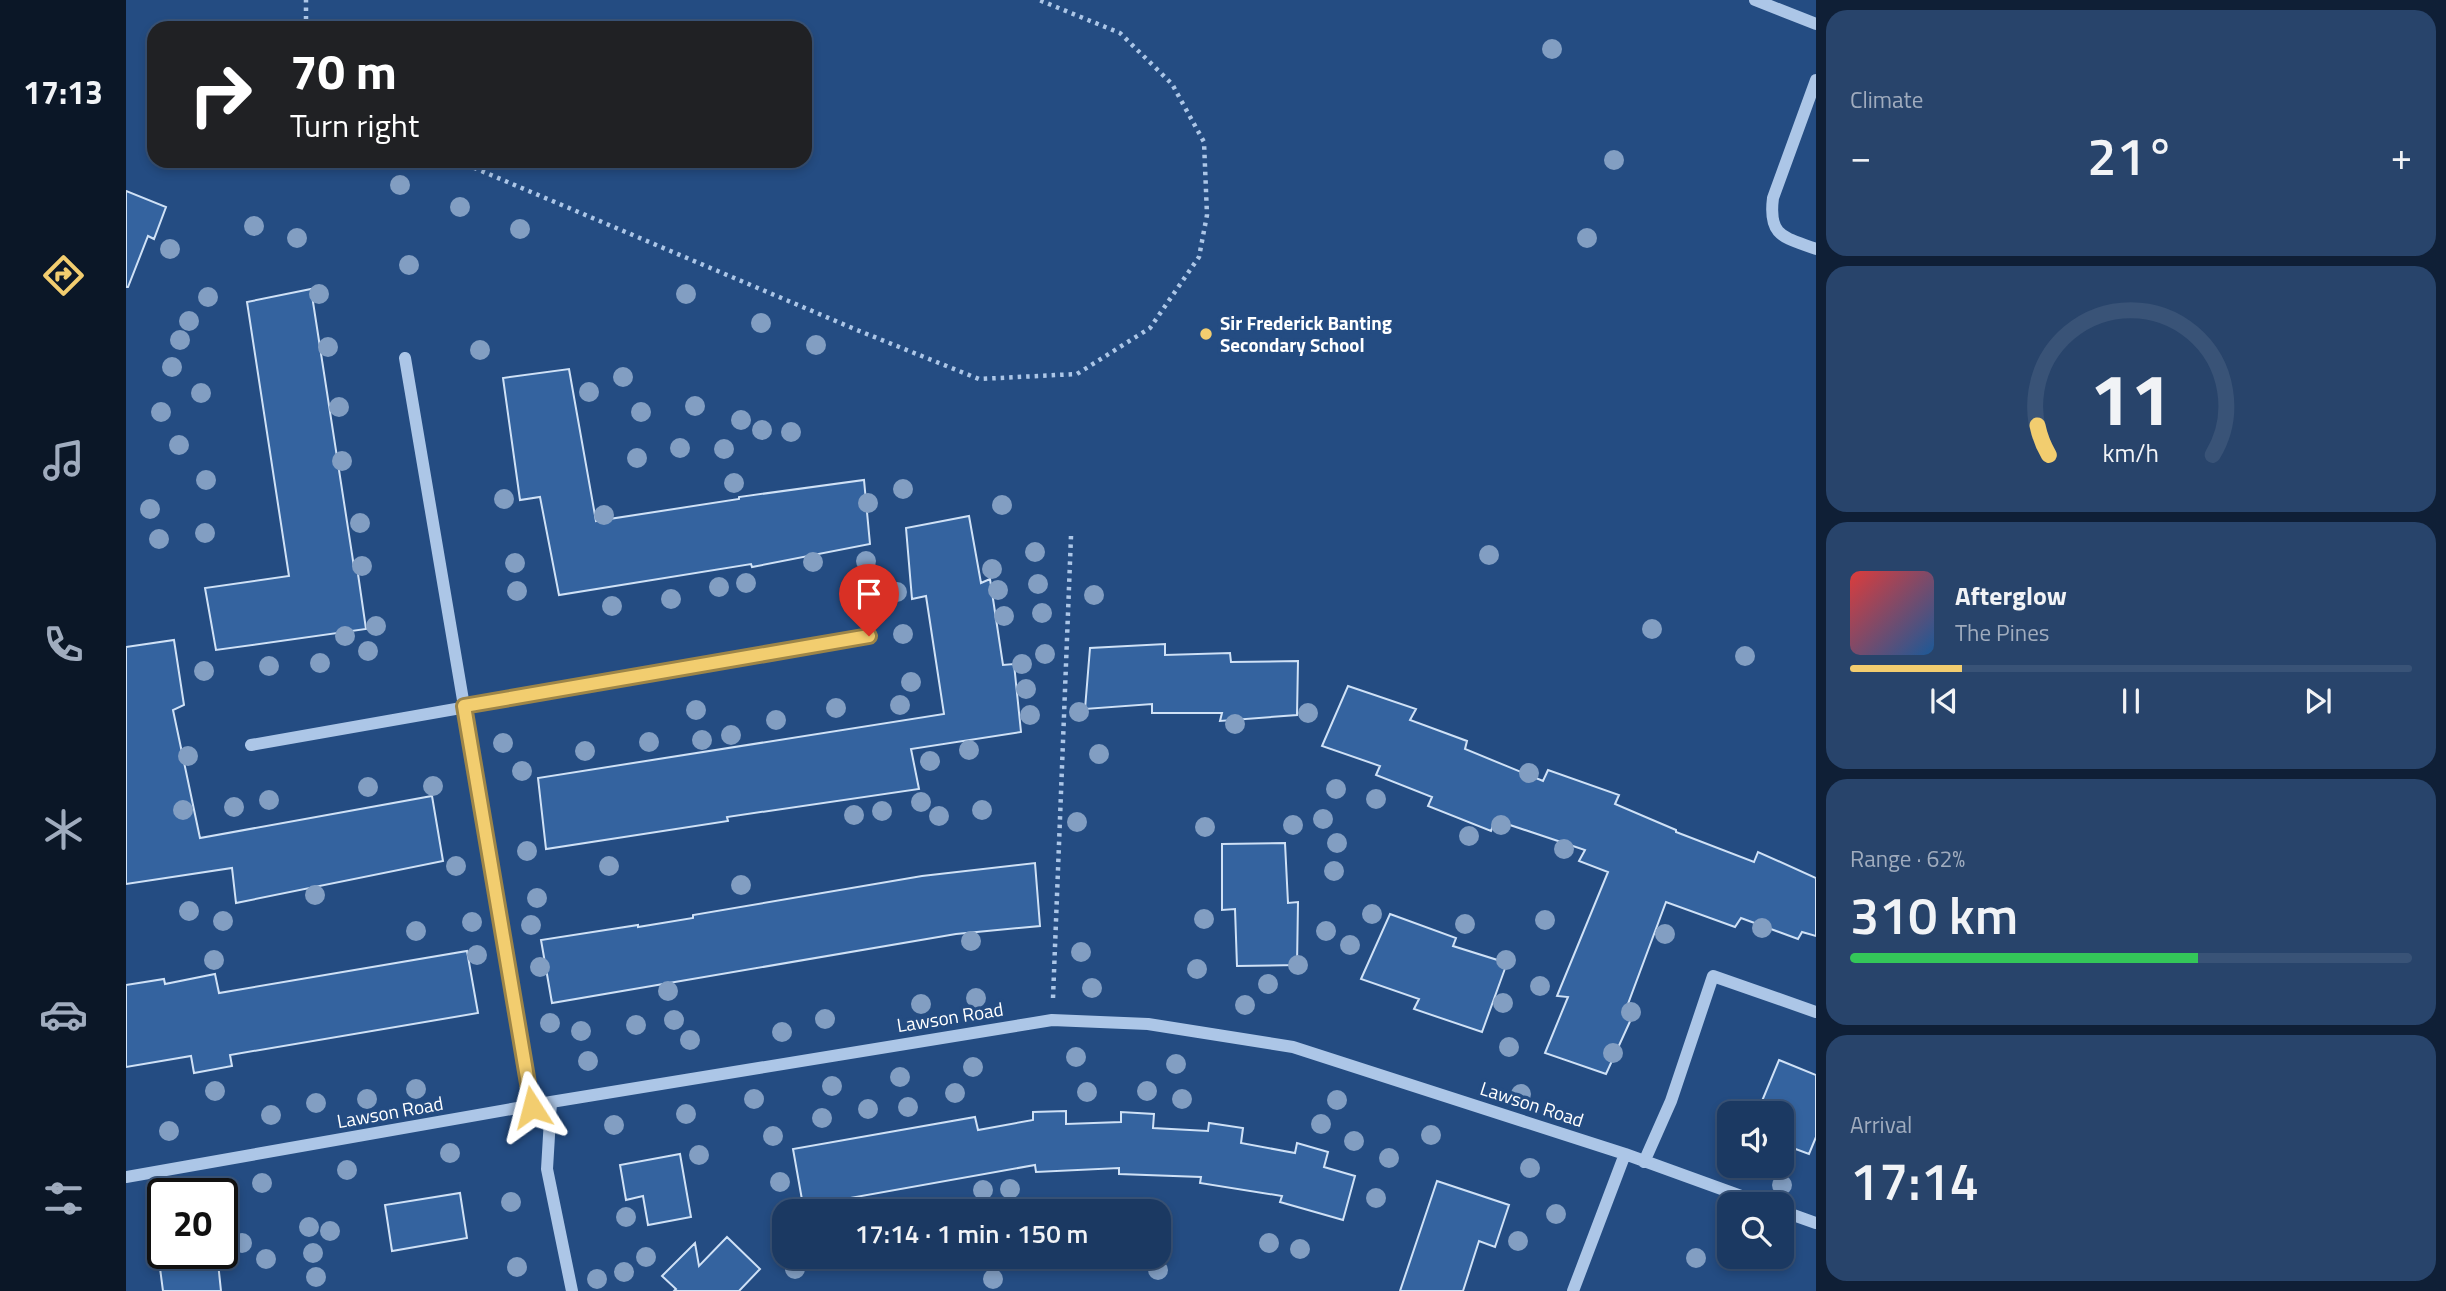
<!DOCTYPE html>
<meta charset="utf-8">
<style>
:root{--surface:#1b3962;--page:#28446b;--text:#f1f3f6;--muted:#a0acbe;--line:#395377;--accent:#f2cd6f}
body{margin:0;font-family:"Titillium Web",sans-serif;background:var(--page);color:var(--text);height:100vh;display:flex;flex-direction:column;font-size:26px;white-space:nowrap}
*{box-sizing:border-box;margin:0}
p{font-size:23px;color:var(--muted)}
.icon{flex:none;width:38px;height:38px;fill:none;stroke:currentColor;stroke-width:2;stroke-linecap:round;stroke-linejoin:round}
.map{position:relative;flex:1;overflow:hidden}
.sheet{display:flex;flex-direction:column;gap:10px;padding:10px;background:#0f1f36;width:630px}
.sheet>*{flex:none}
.guide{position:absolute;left:21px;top:21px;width:665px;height:147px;border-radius:21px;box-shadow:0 4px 10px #0003,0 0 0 2px var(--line);background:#202124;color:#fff;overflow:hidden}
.controls{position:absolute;left:1591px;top:1101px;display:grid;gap:14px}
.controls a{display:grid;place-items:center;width:77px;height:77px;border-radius:14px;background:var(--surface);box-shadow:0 4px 10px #0003,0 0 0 2px var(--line);font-size:35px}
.speed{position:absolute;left:21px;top:1178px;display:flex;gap:14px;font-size:35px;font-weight:700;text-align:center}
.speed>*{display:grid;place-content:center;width:91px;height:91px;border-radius:50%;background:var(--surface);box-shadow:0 4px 10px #0003,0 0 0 2px var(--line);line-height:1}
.speed .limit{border:4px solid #111;border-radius:10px;background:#fff;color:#111}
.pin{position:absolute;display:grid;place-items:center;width:60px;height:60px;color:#fff;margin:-72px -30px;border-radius:50% 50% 50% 0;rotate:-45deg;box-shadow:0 0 7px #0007}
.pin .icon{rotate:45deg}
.me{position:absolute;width:77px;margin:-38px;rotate:351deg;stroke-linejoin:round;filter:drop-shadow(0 0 5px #0008)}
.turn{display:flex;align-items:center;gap:24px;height:147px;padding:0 28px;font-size:32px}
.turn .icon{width:91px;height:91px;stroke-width:2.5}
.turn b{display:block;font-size:49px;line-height:60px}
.big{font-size:52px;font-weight:600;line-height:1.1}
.sheet .tile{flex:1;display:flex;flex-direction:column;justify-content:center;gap:10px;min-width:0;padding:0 24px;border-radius:21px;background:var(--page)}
.sheet .dial{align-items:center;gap:0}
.dial svg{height:182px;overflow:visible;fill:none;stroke:var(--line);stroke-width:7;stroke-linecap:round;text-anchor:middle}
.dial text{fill:var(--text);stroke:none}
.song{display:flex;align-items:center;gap:21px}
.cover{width:84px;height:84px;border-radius:10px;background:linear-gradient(135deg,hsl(0 70% 55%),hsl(210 70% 35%))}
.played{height:7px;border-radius:4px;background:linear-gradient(90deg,var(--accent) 20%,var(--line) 20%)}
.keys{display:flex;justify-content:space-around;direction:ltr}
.heat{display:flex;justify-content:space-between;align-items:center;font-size:38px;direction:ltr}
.charge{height:10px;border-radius:5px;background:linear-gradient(90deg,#34c759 62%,var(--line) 0)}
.trip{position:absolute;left:646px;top:1199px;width:399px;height:70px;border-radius:21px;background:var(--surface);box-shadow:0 4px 10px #0003,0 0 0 2px var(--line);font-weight:600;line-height:70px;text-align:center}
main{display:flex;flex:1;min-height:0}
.tab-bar{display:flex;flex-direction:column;width:126px;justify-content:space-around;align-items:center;background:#0b1727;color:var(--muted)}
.tab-bar .icon{width:49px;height:49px}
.tab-bar .active{color:var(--accent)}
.tab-bar b{font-size:32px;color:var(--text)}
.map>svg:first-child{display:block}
.building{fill:#34639f;stroke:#cfe1f6;stroke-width:2}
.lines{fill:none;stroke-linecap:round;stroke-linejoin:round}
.path{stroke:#acc6e7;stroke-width:4.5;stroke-dasharray:3.5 5;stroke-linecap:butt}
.minor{stroke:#acc6e7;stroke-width:12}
.tree{fill:#829ec2}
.route-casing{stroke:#9d8548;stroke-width:18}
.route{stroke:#f2cd6f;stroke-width:12}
.poi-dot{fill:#f2cd6f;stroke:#244c82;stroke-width:2.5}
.labels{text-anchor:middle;stroke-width:7;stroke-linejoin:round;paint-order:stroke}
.poi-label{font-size:19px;font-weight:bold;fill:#fff;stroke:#244c82;text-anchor:start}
.street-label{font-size:19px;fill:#fff;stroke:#244c82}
</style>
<main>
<nav class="tab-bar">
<b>17:13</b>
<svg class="icon active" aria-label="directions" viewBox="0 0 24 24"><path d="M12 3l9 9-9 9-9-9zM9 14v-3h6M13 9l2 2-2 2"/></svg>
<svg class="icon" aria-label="music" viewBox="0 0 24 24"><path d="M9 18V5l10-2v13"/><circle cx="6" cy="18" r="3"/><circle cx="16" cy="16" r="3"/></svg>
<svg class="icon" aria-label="phone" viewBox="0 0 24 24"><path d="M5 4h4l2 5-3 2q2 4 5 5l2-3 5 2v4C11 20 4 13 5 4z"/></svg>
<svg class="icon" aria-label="climate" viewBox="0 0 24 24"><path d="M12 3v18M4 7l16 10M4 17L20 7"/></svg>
<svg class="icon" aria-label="car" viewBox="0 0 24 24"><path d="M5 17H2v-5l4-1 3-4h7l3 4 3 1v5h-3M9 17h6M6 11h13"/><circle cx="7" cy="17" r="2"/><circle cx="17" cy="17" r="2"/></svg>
<svg class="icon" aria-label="filters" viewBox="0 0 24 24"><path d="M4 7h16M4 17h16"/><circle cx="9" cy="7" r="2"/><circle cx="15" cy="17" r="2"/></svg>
</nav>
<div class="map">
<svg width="1690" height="1291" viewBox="0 0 1690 1291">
<rect width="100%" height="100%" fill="#244c82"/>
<path class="building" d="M0,191l40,16 -12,32 -6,-3 -20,51h-2z
M185,289l43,278h3l9,62 -150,21 -11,-62 84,-12 -42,-274z
M443,369l27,152 143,-22v-2l125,-17 6,64 -118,23 -1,-3 -192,31 -19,-98 -20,3 -17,-122z
M843,516l12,67 9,-4 13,86 11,-1 7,68 -110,17 8,40 -192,28 1,4 -182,28 -8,-71 406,-64 -18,-118 -14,3 -6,-71z
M48,640l10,65 -11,5 27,128 232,-42 11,65 -207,42 -4,-35 -106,16v-237z
M1039,644v11l65,-2 1,9 67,-1 -1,54 -77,6 2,-8h-70v-9l-67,5 5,-61z
M1222,686l68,23 -6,11 57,21 -2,8 78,32 5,-11 71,25 -4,9 61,26v2l78,30 4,-10 58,26v58l-14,-4 -4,7 -57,-21 -6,9 -69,-25 -41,110 7,5 -26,57 -61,-21 23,-56 -11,-1 51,-124 -29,-11 6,-11 -90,-30 -4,11 -63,-25 4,-9 -56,-22 4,-9 -58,-20z
M1159,843l3,60 10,-1 -1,63 -60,1 -2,-57 -13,1v-66z
M909,863l5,63 -84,8 -404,69 -11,-63 97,-15v2l55,-9v-3l229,-39z
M1264,914l66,24 -3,8 54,17 -25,69 -68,-23 5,-10 -58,-20z
M341,951l11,62 -248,42 2,11 -38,7 -3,-17 -65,11v-82l38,-6 1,5 50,-10 4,19z
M1653,1060l37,15v62l-7,17 -27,-10v-31h-25z
M940,1111v13l55,-2v-10l33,2 -1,14 55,3 1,-8 34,5 -2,15 54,10 2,-10 31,9 -4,15 31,9 -12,44 -63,-18 2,-6 -82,-13 1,-6 -82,-3v-6l-83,4 -1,-7 -185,33 2,13h-48l-11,-62 182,-32 3,13 55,-10v-8z
M554,1154l11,63 -43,8 -5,-29 -17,4 -6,-35z
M1311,1181l72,24 -14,42 -16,-6 -16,50h-63z
M334,1193l7,45 -75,13 -7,-46z
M601,1237l33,32 -21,22h-65l2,-2 -14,-13 33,-33 4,23z
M32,1253h59l4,38h-58z"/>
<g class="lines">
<path class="path" d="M180,28v-28
M332,161l399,169 122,49 98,-5 73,-46 49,-71 8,-42 -3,-73 -32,-58 -52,-51 -81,-33
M927,998l18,-462"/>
<path class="minor" d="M1629,0l61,24
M1690,80l-43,118c-5,39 11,39 43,51
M279,358l127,749
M125,745l618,-109
M425,1102l-4,67 25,122
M1518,1162l27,-61 42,-125 103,36
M0,1177l425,-75 501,-82 96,4 145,23 332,107 138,50
M1656,1211l34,12
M1447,1291l52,-137"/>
</g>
<g class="tree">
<circle cx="1426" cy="49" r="10"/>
<circle cx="1488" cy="160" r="10"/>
<circle cx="274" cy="185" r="10"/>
<circle cx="334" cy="207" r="10"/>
<circle cx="128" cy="226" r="10"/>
<circle cx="394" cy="229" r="10"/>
<circle cx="171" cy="238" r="10"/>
<circle cx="1461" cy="238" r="10"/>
<circle cx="44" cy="249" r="10"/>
<circle cx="283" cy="265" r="10"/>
<circle cx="193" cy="294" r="10"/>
<circle cx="560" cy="294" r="10"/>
<circle cx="82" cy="297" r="10"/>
<circle cx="63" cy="321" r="10"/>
<circle cx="635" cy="323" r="10"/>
<circle cx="54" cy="340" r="10"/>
<circle cx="690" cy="345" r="10"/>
<circle cx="202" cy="347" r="10"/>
<circle cx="354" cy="350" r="10"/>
<circle cx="46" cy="367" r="10"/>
<circle cx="497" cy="377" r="10"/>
<circle cx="463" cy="392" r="10"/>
<circle cx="75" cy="393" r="10"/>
<circle cx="569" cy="406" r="10"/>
<circle cx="213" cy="407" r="10"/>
<circle cx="35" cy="412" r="10"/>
<circle cx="515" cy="412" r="10"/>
<circle cx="615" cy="420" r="10"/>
<circle cx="636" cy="430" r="10"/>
<circle cx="665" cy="432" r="10"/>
<circle cx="53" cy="445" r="10"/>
<circle cx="554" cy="448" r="10"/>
<circle cx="598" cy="449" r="10"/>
<circle cx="511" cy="458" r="10"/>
<circle cx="216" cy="461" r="10"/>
<circle cx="80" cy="480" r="10"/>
<circle cx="608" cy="483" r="10"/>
<circle cx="777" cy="489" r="10"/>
<circle cx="378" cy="499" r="10"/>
<circle cx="742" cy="503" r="10"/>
<circle cx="876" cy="505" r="10"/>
<circle cx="24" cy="509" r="10"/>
<circle cx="478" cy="515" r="10"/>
<circle cx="234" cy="523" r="10"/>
<circle cx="79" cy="533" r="10"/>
<circle cx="33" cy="539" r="10"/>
<circle cx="909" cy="552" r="10"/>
<circle cx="1363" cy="555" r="10"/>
<circle cx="740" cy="561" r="10"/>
<circle cx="687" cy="562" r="10"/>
<circle cx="389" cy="563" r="10"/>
<circle cx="236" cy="566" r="10"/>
<circle cx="866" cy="569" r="10"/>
<circle cx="620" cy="583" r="10"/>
<circle cx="912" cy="584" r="10"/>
<circle cx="593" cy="587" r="10"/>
<circle cx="872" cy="590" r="10"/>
<circle cx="391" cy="591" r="10"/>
<circle cx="771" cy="592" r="10"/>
<circle cx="968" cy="595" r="10"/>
<circle cx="545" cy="599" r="10"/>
<circle cx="486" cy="606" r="10"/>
<circle cx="916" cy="613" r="10"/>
<circle cx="878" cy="616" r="10"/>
<circle cx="250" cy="626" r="10"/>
<circle cx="1526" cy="629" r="10"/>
<circle cx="777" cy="634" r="10"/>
<circle cx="219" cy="636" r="10"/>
<circle cx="242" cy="651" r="10"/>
<circle cx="919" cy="654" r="10"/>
<circle cx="1619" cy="656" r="10"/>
<circle cx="194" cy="663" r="10"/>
<circle cx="896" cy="664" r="10"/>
<circle cx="143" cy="666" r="10"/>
<circle cx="78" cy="671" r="10"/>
<circle cx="785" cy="682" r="10"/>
<circle cx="900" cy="689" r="10"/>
<circle cx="774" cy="705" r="10"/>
<circle cx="710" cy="708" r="10"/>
<circle cx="570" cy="710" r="10"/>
<circle cx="953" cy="712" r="10"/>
<circle cx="1182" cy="713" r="10"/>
<circle cx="904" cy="715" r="10"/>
<circle cx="650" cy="720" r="10"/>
<circle cx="1109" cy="724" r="10"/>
<circle cx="605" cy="735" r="10"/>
<circle cx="576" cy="740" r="10"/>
<circle cx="523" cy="742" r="10"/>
<circle cx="377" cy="743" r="10"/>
<circle cx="843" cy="750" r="10"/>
<circle cx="459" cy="751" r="10"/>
<circle cx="973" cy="754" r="10"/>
<circle cx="62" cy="756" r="10"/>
<circle cx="804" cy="761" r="10"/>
<circle cx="396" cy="771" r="10"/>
<circle cx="1403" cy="773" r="10"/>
<circle cx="307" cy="786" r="10"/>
<circle cx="242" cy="787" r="10"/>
<circle cx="1210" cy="789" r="10"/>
<circle cx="1250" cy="799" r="10"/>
<circle cx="143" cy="800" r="10"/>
<circle cx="795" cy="802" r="10"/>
<circle cx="108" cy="807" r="10"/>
<circle cx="57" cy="810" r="10"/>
<circle cx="856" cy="810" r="10"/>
<circle cx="756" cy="811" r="10"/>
<circle cx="728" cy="815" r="10"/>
<circle cx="813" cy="816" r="10"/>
<circle cx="1197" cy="819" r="10"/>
<circle cx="951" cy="822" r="10"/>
<circle cx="1167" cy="825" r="10"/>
<circle cx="1375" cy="825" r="10"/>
<circle cx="1079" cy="827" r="10"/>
<circle cx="1343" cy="836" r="10"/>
<circle cx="1211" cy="843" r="10"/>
<circle cx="1438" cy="849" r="10"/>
<circle cx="401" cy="851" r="10"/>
<circle cx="330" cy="866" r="10"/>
<circle cx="483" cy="866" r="10"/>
<circle cx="1208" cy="871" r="10"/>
<circle cx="615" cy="885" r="10"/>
<circle cx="189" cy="895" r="10"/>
<circle cx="411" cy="898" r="10"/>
<circle cx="63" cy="911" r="10"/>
<circle cx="1246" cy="914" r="10"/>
<circle cx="1078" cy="919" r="10"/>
<circle cx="1419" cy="920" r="10"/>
<circle cx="97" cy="921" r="10"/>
<circle cx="346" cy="922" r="10"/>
<circle cx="1339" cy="924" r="10"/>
<circle cx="405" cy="925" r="10"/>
<circle cx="1636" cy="928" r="10"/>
<circle cx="290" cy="931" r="10"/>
<circle cx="1200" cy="931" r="10"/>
<circle cx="1539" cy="934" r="10"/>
<circle cx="845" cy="941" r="10"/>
<circle cx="1224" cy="945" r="10"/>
<circle cx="955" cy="952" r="10"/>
<circle cx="351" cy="955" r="10"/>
<circle cx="88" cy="960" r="10"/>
<circle cx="1380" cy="960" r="10"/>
<circle cx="1172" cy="965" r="10"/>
<circle cx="414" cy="967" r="10"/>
<circle cx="1071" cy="969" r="10"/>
<circle cx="1142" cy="984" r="10"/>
<circle cx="1414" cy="986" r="10"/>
<circle cx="966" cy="988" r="10"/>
<circle cx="542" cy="991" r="10"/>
<circle cx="850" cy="998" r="10"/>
<circle cx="1377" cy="1003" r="10"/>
<circle cx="795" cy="1004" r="10"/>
<circle cx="1119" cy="1005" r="10"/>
<circle cx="1505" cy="1012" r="10"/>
<circle cx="699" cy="1019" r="10"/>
<circle cx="548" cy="1020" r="10"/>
<circle cx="424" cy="1023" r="10"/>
<circle cx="510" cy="1025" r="10"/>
<circle cx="455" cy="1031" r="10"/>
<circle cx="656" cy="1032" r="10"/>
<circle cx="564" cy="1040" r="10"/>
<circle cx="1383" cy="1047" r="10"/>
<circle cx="1487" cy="1053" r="10"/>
<circle cx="950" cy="1057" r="10"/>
<circle cx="462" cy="1061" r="10"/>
<circle cx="1050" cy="1064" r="10"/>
<circle cx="847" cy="1067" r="10"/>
<circle cx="774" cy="1077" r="10"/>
<circle cx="706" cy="1086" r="10"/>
<circle cx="290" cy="1089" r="10"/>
<circle cx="89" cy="1091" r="10"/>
<circle cx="1021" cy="1091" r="10"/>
<circle cx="961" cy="1092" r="10"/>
<circle cx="829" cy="1093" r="10"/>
<circle cx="1395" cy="1094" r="10"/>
<circle cx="241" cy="1099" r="10"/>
<circle cx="628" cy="1099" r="10"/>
<circle cx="1056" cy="1099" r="10"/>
<circle cx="1211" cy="1100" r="10"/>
<circle cx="190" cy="1103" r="10"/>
<circle cx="782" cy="1107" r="10"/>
<circle cx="742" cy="1109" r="10"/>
<circle cx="560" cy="1114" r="10"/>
<circle cx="145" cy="1115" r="10"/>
<circle cx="696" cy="1118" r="10"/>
<circle cx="1195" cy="1124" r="10"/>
<circle cx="488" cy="1125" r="10"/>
<circle cx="43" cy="1131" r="10"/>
<circle cx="1305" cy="1135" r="10"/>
<circle cx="647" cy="1136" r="10"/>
<circle cx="1228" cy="1141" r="10"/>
<circle cx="324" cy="1153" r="10"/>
<circle cx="573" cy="1155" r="10"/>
<circle cx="1263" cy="1158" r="10"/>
<circle cx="1404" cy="1168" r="10"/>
<circle cx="221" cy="1170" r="10"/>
<circle cx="654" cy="1182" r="10"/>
<circle cx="136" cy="1183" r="10"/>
<circle cx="1656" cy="1185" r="10"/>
<circle cx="884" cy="1189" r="10"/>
<circle cx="857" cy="1190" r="10"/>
<circle cx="1250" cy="1198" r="10"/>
<circle cx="385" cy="1202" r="10"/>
<circle cx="1430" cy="1214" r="10"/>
<circle cx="500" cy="1217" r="10"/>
<circle cx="183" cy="1227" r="10"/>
<circle cx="204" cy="1231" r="10"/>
<circle cx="1392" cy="1241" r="10"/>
<circle cx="116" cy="1243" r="10"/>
<circle cx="1143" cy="1243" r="10"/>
<circle cx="1174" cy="1249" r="10"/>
<circle cx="187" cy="1253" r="10"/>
<circle cx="520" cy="1257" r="10"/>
<circle cx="1570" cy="1258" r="10"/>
<circle cx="140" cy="1259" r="10"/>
<circle cx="391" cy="1267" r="10"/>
<circle cx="669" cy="1269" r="10"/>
<circle cx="1032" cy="1270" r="10"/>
<circle cx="498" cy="1272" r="10"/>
<circle cx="190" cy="1277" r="10"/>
<circle cx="471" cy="1279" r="10"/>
<circle cx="867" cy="1279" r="10"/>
</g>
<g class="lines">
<g class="route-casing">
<path id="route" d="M406,1107l-68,-401 405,-70"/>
</g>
<use href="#route" class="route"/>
</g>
<circle class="poi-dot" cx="1080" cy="334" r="7"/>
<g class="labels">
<g class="poi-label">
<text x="1094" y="330">Sir Frederick Banting<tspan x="1094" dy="22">Secondary School</tspan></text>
</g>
<g class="street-label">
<text transform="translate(824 1017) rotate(-9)" y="7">Lawson Road</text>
<text transform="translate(1406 1104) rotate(18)" y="7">Lawson Road</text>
<text transform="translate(264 1112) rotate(-10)" y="7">Lawson Road</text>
</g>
</g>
</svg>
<div class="controls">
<a><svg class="icon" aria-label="sound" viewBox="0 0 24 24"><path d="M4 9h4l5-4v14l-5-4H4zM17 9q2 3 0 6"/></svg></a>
<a><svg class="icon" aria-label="search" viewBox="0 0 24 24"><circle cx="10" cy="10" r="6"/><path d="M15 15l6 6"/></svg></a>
</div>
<div class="speed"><div class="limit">20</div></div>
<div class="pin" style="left:743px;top:636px;background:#d93025"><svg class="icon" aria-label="arrive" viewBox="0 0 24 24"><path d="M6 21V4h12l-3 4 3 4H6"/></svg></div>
<svg class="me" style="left:406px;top:1107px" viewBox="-20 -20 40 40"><path d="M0-17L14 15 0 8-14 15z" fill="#f2cd6f" stroke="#fff" stroke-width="4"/></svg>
<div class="trip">17:14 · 1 min · 150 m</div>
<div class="guide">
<div class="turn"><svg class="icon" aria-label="right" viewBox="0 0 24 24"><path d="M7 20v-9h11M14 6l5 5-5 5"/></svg><div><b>70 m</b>Turn right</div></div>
</div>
</div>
<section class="sheet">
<div class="tile"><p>Climate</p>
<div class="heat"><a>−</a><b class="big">21°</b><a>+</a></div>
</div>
<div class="tile dial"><svg viewBox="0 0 100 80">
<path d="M14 69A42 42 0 1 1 86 69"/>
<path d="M14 69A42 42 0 0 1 9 56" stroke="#f2cd6f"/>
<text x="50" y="56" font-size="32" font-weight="700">11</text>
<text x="50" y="72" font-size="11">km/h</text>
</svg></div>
<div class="tile">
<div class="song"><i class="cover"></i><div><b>Afterglow</b><p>The Pines</p></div></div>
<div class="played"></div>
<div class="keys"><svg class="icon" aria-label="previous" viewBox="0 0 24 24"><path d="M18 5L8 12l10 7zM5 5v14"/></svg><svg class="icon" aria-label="pause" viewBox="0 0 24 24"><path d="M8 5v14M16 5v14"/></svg><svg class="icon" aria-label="next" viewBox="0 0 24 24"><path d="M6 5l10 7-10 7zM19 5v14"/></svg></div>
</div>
<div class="tile"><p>Range · 62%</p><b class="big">310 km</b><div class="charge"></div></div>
<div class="tile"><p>Arrival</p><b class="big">17:14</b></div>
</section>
</main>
